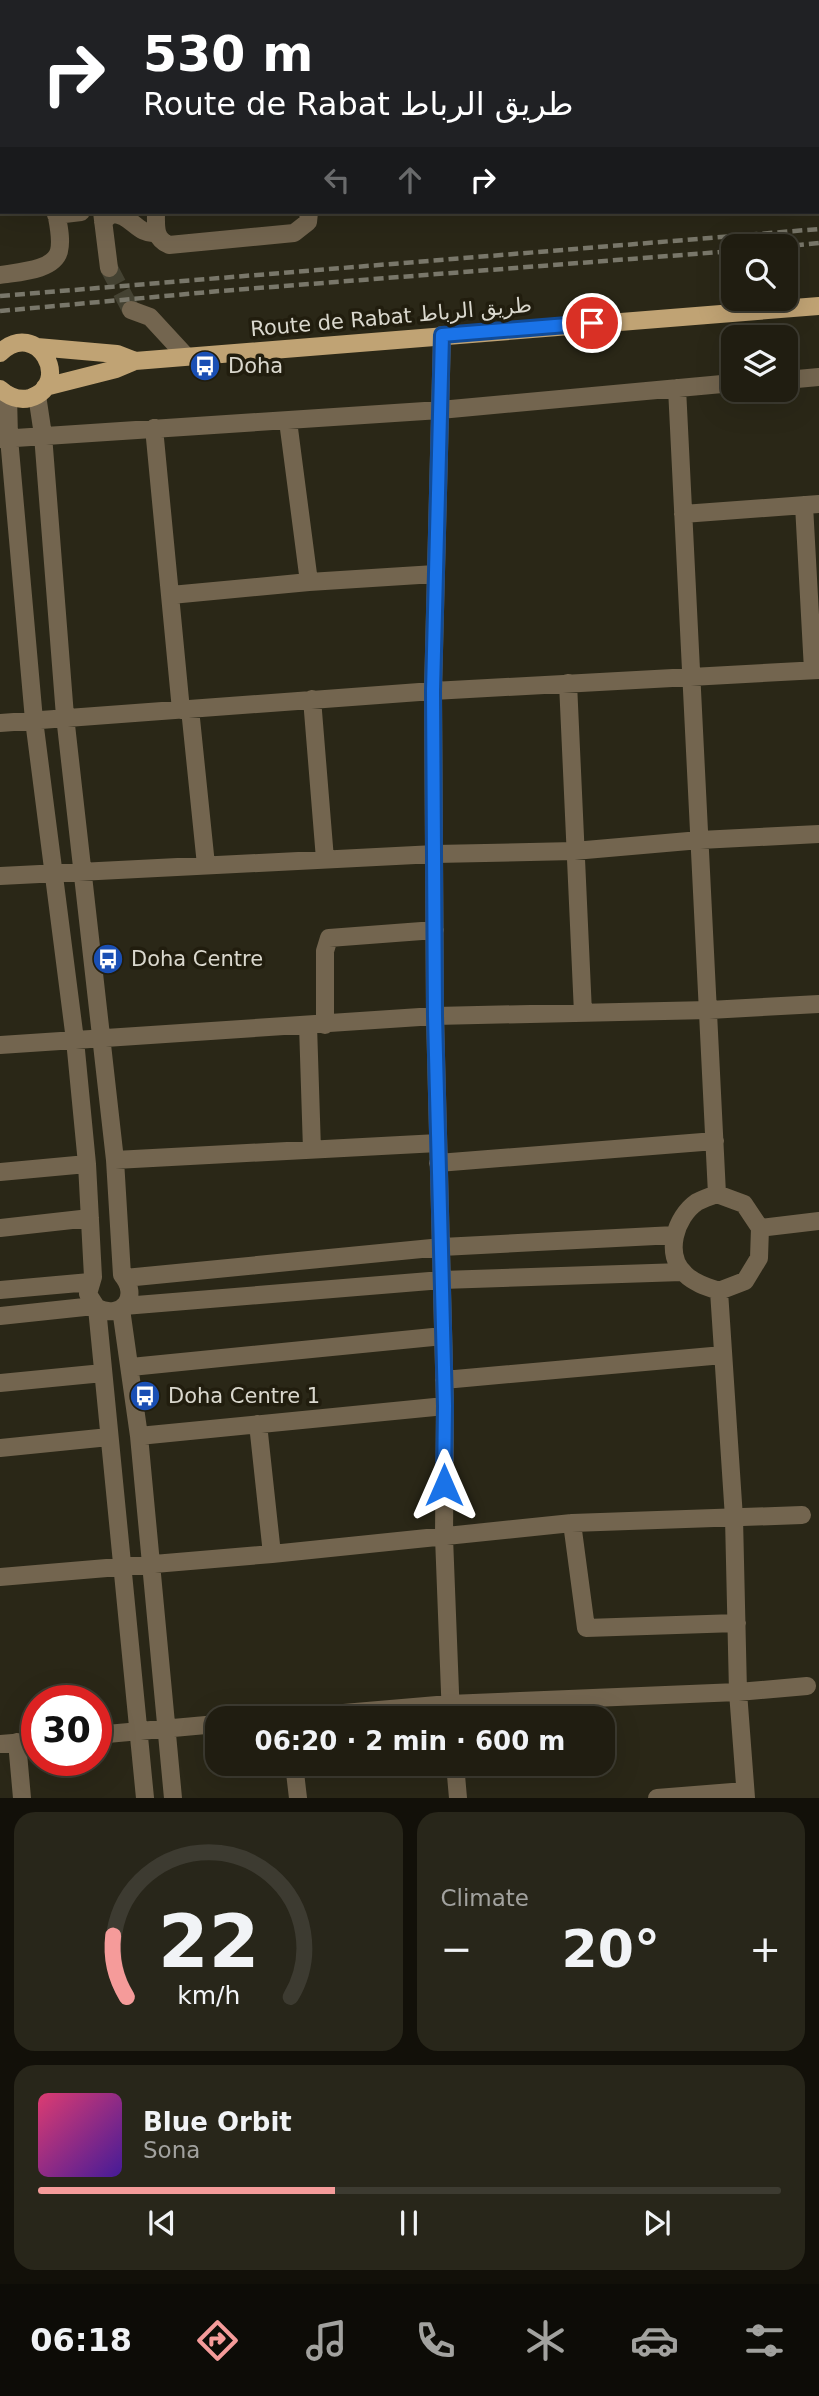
<!DOCTYPE html>
<meta charset="utf-8">
<style>
:root{--surface:#201d11;--page:#28261a;--text:#f1f3f6;--muted:#a2a29f;--line:#3d3b31;--accent:#f59b9a}
body{margin:0;font-family:"DejaVu Sans","Noto Sans Arabic",sans-serif;background:var(--page);color:var(--text);height:100vh;display:flex;flex-direction:column;font-size:26px;white-space:nowrap}
*{box-sizing:border-box;margin:0}
p{font-size:23px;color:var(--muted)}
.icon{flex:none;width:38px;height:38px;fill:none;stroke:currentColor;stroke-width:2;stroke-linecap:round;stroke-linejoin:round}
.map{position:relative;height:1798px;overflow:hidden}
.sheet{display:flex;flex-direction:column;gap:14px;padding:14px;background:#121009;flex:1}
.sheet>*{flex:none}
.banner{position:absolute;left:0px;top:0px;width:819px;height:214px;box-shadow:0 7px 28px #0002,0 0 0 2px var(--line);background:#202124;color:#fff;overflow:hidden}
.buttons{position:absolute;left:721px;top:234px;display:grid;gap:14px}
.buttons a{display:grid;place-items:center;width:77px;height:77px;border-radius:14px;background:var(--surface);box-shadow:0 7px 28px #0002,0 0 0 2px var(--line);font-size:35px}
.speed{position:absolute;left:21px;top:1685px;display:flex;gap:14px;font-size:35px;font-weight:700;text-align:center}
.speed>*{display:grid;place-content:center;width:91px;height:91px;border-radius:50%;background:var(--surface);box-shadow:0 7px 28px #0002,0 0 0 2px var(--line);line-height:1}
.speed .limit{border:10px solid #d22;background:#fff;color:#111}
.pin{position:absolute;display:grid;place-items:center;width:60px;height:60px;color:#fff;margin:-30px;border:4px solid #fff;border-radius:50%;box-shadow:0 2px 7px #0007}
.me{position:absolute;width:77px;margin:-38px;rotate:0deg;stroke-linejoin:round;filter:drop-shadow(0 0 5px #0008)}
.turn{display:flex;align-items:center;gap:24px;height:147px;padding:0 28px;font-size:32px}
.turn .icon{width:91px;height:91px;stroke-width:2.5}
.turn b{display:block;font-size:49px;line-height:60px}
.lanes{display:flex;align-items:center;height:66px;padding:0 28px;background:#0003;justify-content:center;gap:35px;direction:ltr}
.lanes .off{opacity:.35}
.big{font-size:52px;font-weight:700;line-height:1.1}
.sheet .card{flex:1;display:flex;flex-direction:column;justify-content:center;gap:10px;min-width:0;padding:0 24px;border-radius:21px;background:var(--page)}
.sheet .dial{align-items:center;gap:0}
.dial svg{height:182px;overflow:visible;fill:none;stroke:var(--line);stroke-width:7;stroke-linecap:round;text-anchor:middle}
.dial text{fill:var(--text);stroke:none}
.song{display:flex;align-items:center;gap:21px}
.cover{width:84px;height:84px;border-radius:10px;background:linear-gradient(135deg,hsl(340 70% 55%),hsl(260 70% 35%))}
.played{height:7px;border-radius:4px;background:linear-gradient(90deg,var(--accent) 40%,var(--line) 40%)}
.keys{display:flex;justify-content:space-around;direction:ltr}
.heat{display:flex;justify-content:space-between;align-items:center;font-size:38px;direction:ltr}
.sheet .tiles{flex:1;display:grid;gap:14px;grid-template-columns:1fr 1fr}
.card:last-child{grid-column:span 2}
.trip{position:absolute;left:205px;top:1706px;width:410px;height:70px;border-radius:21px;background:var(--surface);box-shadow:0 7px 28px #0002,0 0 0 2px var(--line);font-weight:700;line-height:70px;text-align:center}
.dock{display:flex;height:112px;justify-content:space-around;align-items:center;background:#0d0c07;color:var(--muted)}
.dock .icon{width:49px;height:49px}
.dock .selected{color:var(--accent)}
.dock b{font-size:32px;color:var(--text)}
.map>svg:first-child{display:block}
.lines{fill:none;stroke-linecap:round;stroke-linejoin:round}
.minor-tunnel{stroke:#444232;stroke-width:18;stroke-dasharray:18 9;stroke-linecap:butt}
.path{stroke:#817f72;stroke-width:2.5;stroke-dasharray:3.5 5;stroke-linecap:butt}
.minor{stroke:#73654f;stroke-width:18}
.major{stroke:#c0a374;stroke-width:18}
.rail{stroke:#79776a;stroke-width:4.5;stroke-dasharray:10 5;stroke-linecap:butt}
.route-casing{stroke:#114b97;stroke-width:18}
.route{stroke:#1a73e8;stroke-width:12}
.labels{text-anchor:middle;stroke-width:7;stroke-linejoin:round;paint-order:stroke}
.street-label{font-size:21px;fill:#dad8ce;stroke:#211d0e}
.poi-label{font-size:21px;fill:#dad8ce;stroke:#211d0e;text-anchor:start}
</style>
<div class="map">
<svg width="819" height="1798" viewBox="0 0 819 1798">
<rect width="100%" height="100%" fill="#2a2717"/>
<g class="lines">
<path class="minor-tunnel" d="M109,268l22,42"/>
<path class="path" d="M0,80h2
M0,143h2
M0,200h2"/>
<path class="minor" d="M290,0v2
M0,2h2
M151,2l4,-2
M102,212l7,56
M156,212c0,14 -2,27 13,33l125,-12 14,-11 1,-10
M56,215l25,-3
M103,222l8,-8c20,-1 26,22 46,19
M0,275c17,-3 54,-4 59,-24 3,-12 -1,-28 -3,-39
M131,310l19,7 36,39
M442,335l-9,356 2,325 10,390 -1,131 7,181
M786,380l33,-3
M677,388l40,806
M8,395l1,43 25,282 41,320 12,124 6,113 -5,17 9,14 48,490
M37,395l6,40 22,281 50,444 7,115c18,21 1,45 -25,33
M288,421l21,161
M154,428l27,282
M0,439l440,-29 293,-27
M804,505l9,165
M683,514l136,-10
M171,595l138,-13 126,-8
M568,683l15,330
M312,699l13,160
M190,709l16,156
M0,723l433,-32 386,-21
M0,876l435,-22 139,-3 126,-11 119,-6
M308,1025l4,125
M325,1025v-74l4,-13 106,-8
M0,1045l435,-29 274,-6 110,-6
M115,1160l323,-17
M438,1163l277,-22
M0,1172l87,-8
M717,1194l27,10 16,24 -1,30 -14,23 -26,10c-12,-4 -25,-8 -34,-17 -21,-19 -10,-57 12,-72 6,-3 14,-6 20,-8z
M0,1228l90,-10
M760,1228l59,-7
M125,1278l317,-31 233,-12
M0,1290l90,-8
M124,1306l318,-26 240,-8
M121,1309l18,127 34,362
M0,1316l94,-10
M131,1367l312,-31
M444,1380l279,-25
M0,1383l103,-10
M258,1424l14,130
M139,1436l306,-30
M0,1448l109,-11
M572,1523l14,105 151,-5
M0,1577l272,-23 300,-31 230,-8
M285,1718l164,-14 289,-12 -4,-174 -15,-227
M96,1735l121,-11
M17,1742l5,56
M0,1744l37,-3
M294,1764l4,34
M455,1764l3,34
M657,1798l88,-7
M746,1798l-8,-106 69,-6"/>
<path class="major" d="M37,347l80,7 18,7
M0,353c37,-36 74,31 30,45 -12,3 -22,-2 -30,-9
M45,387l71,-18 19,-8 684,-55"/>
<path class="rail" d="M779,247l40,-4
M0,296l819,-67
M0,311l220,-20 513,-40"/>
</g>
<g class="lines">
<g class="route-casing">
<path id="route" d="M444,1485l1,-79 -10,-390 -2,-325 9,-356 150,-12"/>
</g>
<use href="#route" class="route"/>
</g>
<defs>
<g id="bus-disc" transform="scale(1.575)"><circle r="9.5" fill="#1a4fb4" stroke="#211d0e"/><path d="M-5-6H5V4H4V6H2V4H-2V6H-4V4H-5ZM-3.5-4V0h7V-4ZM-3.5 1.2v1.5H-2V1.2ZM2 1.2v1.5H3.5V1.2Z" fill="#fff"/></g>
</defs>
<g fill-rule="evenodd">
<use href="#bus-disc" x="205" y="366"/>
<use href="#bus-disc" x="108" y="959"/>
<use href="#bus-disc" x="145" y="1396"/>
</g>
<g class="labels">
<g class="street-label">
<text transform="translate(391 317) rotate(-5)" y="7">Route de Rabat طريق الرباط</text>
</g>
<g class="poi-label">
<text x="228" y="373">Doha</text>
<text x="131" y="966">Doha Centre</text>
<text x="168" y="1403">Doha Centre 1</text>
</g>
</g>
</svg>
<div class="buttons">
<a><svg class="icon" aria-label="search" viewBox="0 0 24 24"><circle cx="10" cy="10" r="6"/><path d="M15 15l6 6"/></svg></a>
<a><svg class="icon" aria-label="layers" viewBox="0 0 24 24"><path d="M12 4l9 5-9 5-9-5zM3 14l9 5 9-5"/></svg></a>
</div>
<div class="speed"><div class="limit">30</div></div>
<div class="pin" style="left:592px;top:323px;background:#d93025"><svg class="icon" aria-label="arrive" viewBox="0 0 24 24"><path d="M6 21V4h12l-3 4 3 4H6"/></svg></div>
<svg class="me" style="left:444px;top:1485px" viewBox="-20 -20 40 40"><path d="M0-17L14 15 0 8-14 15z" fill="#1a73e8" stroke="#fff" stroke-width="4"/></svg>
<div class="trip">06:20 · 2 min · 600 m</div>
<div class="banner">
<div class="turn"><svg class="icon" aria-label="right" viewBox="0 0 24 24"><path d="M7 20v-9h11M14 6l5 5-5 5"/></svg><div><b>530 m</b>Route de Rabat طريق الرباط</div></div>
<div class="lanes"><svg class="icon off" aria-label="left" viewBox="0 0 24 24"><path d="M17 20v-9H6M10 6l-5 5 5 5"/></svg><svg class="icon off" aria-label="ahead" viewBox="0 0 24 24"><path d="M12 20V5M6 11l6-6 6 6"/></svg><svg class="icon" aria-label="right" viewBox="0 0 24 24"><path d="M7 20v-9h11M14 6l5 5-5 5"/></svg></div>
</div>
</div>
<section class="sheet">
<div class="tiles">
<div class="card dial"><svg viewBox="0 0 100 80">
<path d="M14 69A42 42 0 1 1 86 69"/>
<path d="M14 69A42 42 0 0 1 8 42" stroke="#f59b9a"/>
<text x="50" y="56" font-size="32" font-weight="700">22</text>
<text x="50" y="72" font-size="11">km/h</text>
</svg></div>
<div class="card"><p>Climate</p>
<div class="heat"><a>−</a><b class="big">20°</b><a>+</a></div>
</div>
<div class="card">
<div class="song"><i class="cover"></i><div><b>Blue Orbit</b><p>Sona</p></div></div>
<div class="played"></div>
<div class="keys"><svg class="icon" aria-label="previous" viewBox="0 0 24 24"><path d="M18 5L8 12l10 7zM5 5v14"/></svg><svg class="icon" aria-label="pause" viewBox="0 0 24 24"><path d="M8 5v14M16 5v14"/></svg><svg class="icon" aria-label="next" viewBox="0 0 24 24"><path d="M6 5l10 7-10 7zM19 5v14"/></svg></div>
</div>
</div>
</section>
<nav class="dock">
<b>06:18</b>
<svg class="icon selected" aria-label="directions" viewBox="0 0 24 24"><path d="M12 3l9 9-9 9-9-9zM9 14v-3h6M13 9l2 2-2 2"/></svg>
<svg class="icon" aria-label="music" viewBox="0 0 24 24"><path d="M9 18V5l10-2v13"/><circle cx="6" cy="18" r="3"/><circle cx="16" cy="16" r="3"/></svg>
<svg class="icon" aria-label="phone" viewBox="0 0 24 24"><path d="M5 4h4l2 5-3 2q2 4 5 5l2-3 5 2v4C11 20 4 13 5 4z"/></svg>
<svg class="icon" aria-label="climate" viewBox="0 0 24 24"><path d="M12 3v18M4 7l16 10M4 17L20 7"/></svg>
<svg class="icon" aria-label="car" viewBox="0 0 24 24"><path d="M5 17H2v-5l4-1 3-4h7l3 4 3 1v5h-3M9 17h6M6 11h13"/><circle cx="7" cy="17" r="2"/><circle cx="17" cy="17" r="2"/></svg>
<svg class="icon" aria-label="filters" viewBox="0 0 24 24"><path d="M4 7h16M4 17h16"/><circle cx="9" cy="7" r="2"/><circle cx="15" cy="17" r="2"/></svg>
</nav>
